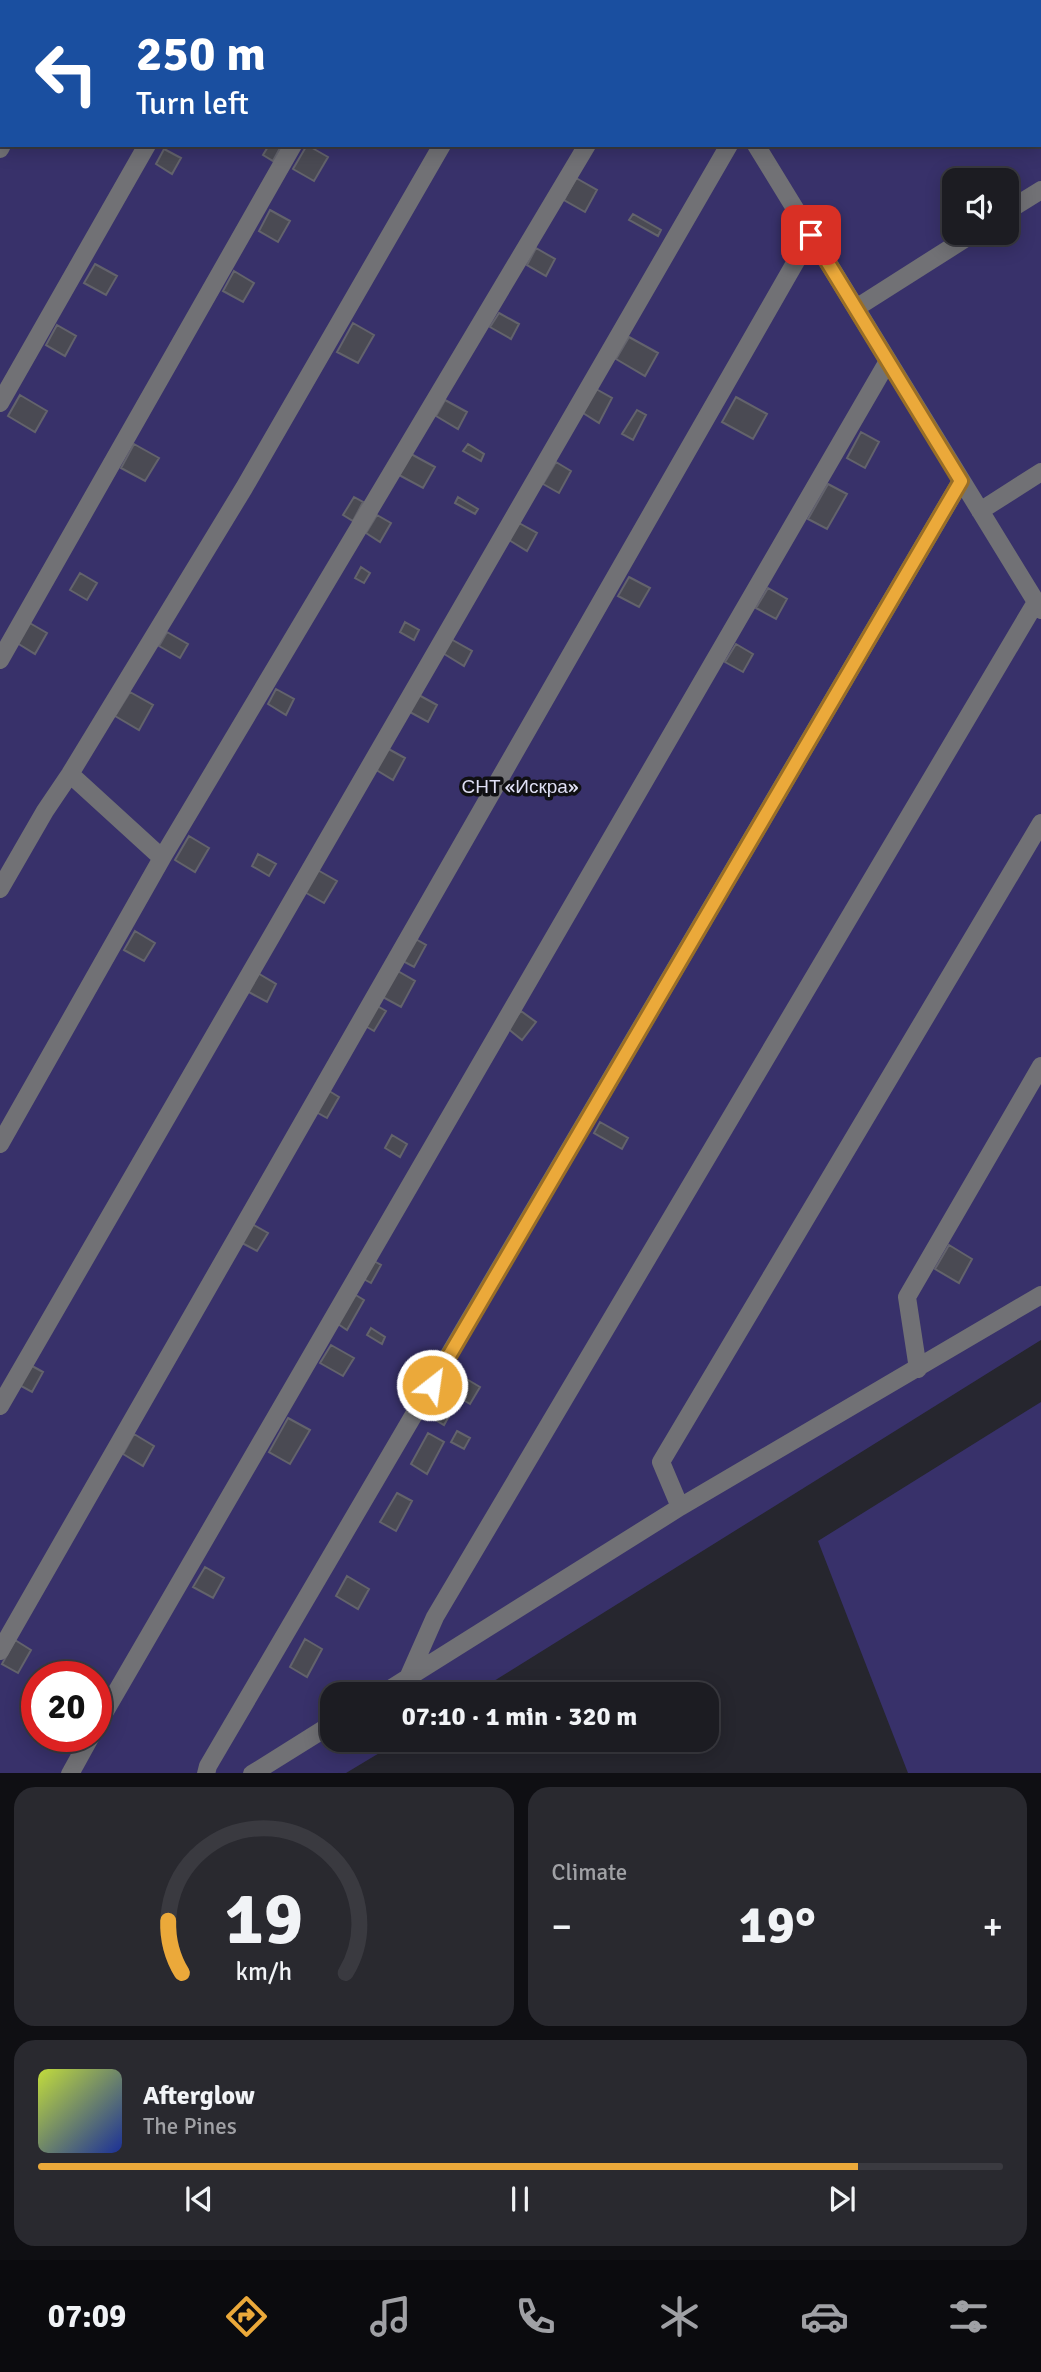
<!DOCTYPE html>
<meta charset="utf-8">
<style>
:root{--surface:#1c1c22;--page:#29292f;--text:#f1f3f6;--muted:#a0a1a5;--line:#3a3a40;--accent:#eba93a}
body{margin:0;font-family:Signika,sans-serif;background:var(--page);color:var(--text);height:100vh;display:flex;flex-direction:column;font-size:26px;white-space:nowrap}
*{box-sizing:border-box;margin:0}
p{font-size:23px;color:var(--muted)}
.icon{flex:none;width:38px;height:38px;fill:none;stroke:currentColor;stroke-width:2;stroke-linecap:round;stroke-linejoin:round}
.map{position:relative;height:1773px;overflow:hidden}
.sheet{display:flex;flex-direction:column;gap:14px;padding:14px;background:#0f0f13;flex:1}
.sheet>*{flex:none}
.hud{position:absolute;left:0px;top:0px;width:1041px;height:147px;box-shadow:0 4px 18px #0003,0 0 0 2px var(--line);background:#1a4fa0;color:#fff;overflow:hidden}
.tools{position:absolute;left:942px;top:168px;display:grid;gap:14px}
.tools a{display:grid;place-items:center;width:77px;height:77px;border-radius:14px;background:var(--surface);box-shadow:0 4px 18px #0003,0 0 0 2px var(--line);font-size:35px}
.speed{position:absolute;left:21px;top:1661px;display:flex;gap:14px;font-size:35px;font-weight:700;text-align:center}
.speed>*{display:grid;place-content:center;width:91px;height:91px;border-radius:50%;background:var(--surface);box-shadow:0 4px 18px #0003,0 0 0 2px var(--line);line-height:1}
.speed .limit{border:10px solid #d22;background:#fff;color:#111}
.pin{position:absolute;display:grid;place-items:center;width:60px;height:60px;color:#fff;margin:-30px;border-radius:14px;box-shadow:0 4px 10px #0006}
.me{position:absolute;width:77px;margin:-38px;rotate:30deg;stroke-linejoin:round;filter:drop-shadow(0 0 5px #0008)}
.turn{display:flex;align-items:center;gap:24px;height:147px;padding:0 21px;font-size:32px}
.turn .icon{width:91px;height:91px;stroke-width:2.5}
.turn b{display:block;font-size:49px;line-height:60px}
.big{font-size:52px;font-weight:800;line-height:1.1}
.sheet .widget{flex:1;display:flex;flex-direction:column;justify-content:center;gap:10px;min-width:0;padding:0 24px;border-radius:21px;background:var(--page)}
.sheet .dial{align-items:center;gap:0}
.dial svg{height:182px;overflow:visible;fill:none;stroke:var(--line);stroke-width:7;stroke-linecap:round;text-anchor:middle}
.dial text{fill:var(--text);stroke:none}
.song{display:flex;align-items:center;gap:21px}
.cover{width:84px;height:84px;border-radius:10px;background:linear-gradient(135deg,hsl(70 70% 55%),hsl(230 70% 35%))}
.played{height:7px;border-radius:4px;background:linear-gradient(90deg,var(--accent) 85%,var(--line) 85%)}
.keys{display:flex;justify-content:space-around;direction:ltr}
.heat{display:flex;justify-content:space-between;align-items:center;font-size:38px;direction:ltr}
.sheet .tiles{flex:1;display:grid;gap:14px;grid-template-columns:1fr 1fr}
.widget:last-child{grid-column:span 2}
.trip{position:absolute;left:320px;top:1682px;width:399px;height:70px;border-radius:21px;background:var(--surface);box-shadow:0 4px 18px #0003,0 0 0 2px var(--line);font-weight:800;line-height:70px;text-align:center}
.dock{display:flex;height:112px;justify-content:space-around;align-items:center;background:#0b0b0e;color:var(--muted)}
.dock .icon{width:49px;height:49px}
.dock .on{color:var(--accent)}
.dock b{font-size:32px;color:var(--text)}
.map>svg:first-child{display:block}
.green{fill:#38316a;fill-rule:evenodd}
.building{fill:#4a4a53;stroke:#63636c;stroke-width:2}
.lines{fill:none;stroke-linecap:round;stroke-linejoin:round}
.minor{stroke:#717175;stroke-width:18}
.route-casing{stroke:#996e26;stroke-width:18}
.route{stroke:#eba93a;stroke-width:12}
.labels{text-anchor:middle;stroke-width:7;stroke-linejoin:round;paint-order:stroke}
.park-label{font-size:19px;fill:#dfdff4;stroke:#101013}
</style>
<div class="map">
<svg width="1041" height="1774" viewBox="0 0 1041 1774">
<rect width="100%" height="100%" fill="#26262e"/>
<path class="green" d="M0,0h1041v1340l-568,354h-141v46h69l-55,33 -346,1zM2,2h1038v143h-1038zM954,180h52v53h-52zM37,1676h59v60h-59z
M1041,1402v371h-133l-90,-232z"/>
<path class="building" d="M269,145l11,3 -7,13 -10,-6z
M307,145l21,12 -14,24 -21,-12z
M164,149l17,9 -9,16 -16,-10z
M576,178l21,12 -12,22 -21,-12z
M270,210l20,11 -12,21 -19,-11z
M633,214l28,16 -3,6 -29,-16z
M536,248l19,11 -9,17 -19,-11z
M95,264l22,12 -11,19 -22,-12z
M234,271l20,12 -11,19 -20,-11z
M499,313l20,11 -8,15 -21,-12z
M353,323l21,12 -16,28 -21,-11z
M57,325l19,11 -11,20 -19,-11z
M629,337l29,16 -13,23 -29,-17z
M596,389l16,9 -13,25 -16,-10z
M20,395l27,16 -12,21 -27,-16z
M736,397l31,17 -14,25 -31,-17z
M445,400l22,12 -9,17 -22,-13z
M637,410l9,5 -13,25 -11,-6z
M861,432l18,10 -14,26 -18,-10z
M134,444l25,14 -14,23 -24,-13z
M468,444l16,10 -3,7 -18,-10z
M411,454l24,13 -12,21 -24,-13z
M556,462l15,9 -12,22 -16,-9z
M828,484l19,10 -20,35 -19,-10z
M354,497l9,5 -10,19 -10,-6z
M458,497l20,12 -3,5 -20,-11z
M377,515l14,8 -11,19 -14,-9z
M519,523l18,10 -10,18 -18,-11z
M361,567l9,6 -6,10 -9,-5z
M80,573l17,10 -10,17 -17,-10z
M629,577l21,11 -11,19 -21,-11z
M768,588l19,11 -11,20 -20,-11z
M28,622l19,11 -12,21 -18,-11z
M405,622l14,8 -5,10 -14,-8z
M167,632l21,12 -8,14 -21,-12z
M449,638l23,13 -8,15 -23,-14z
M736,644l17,10 -10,18 -18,-10z
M276,689l18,10 -8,16 -18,-11z
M130,692l23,13 -14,25 -24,-14z
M417,694l20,11 -9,17 -20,-11z
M385,747l20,11 -12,22 -20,-12z
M189,836l20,12 -14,24 -20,-12z
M258,854l18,10 -7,12 -17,-10z
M314,868l23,13 -13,22 -23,-13z
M135,931l20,12 -11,18 -20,-11z
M412,937l14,8 -12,22 -15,-8z
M396,970l19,11 -14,26 -20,-11z
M256,972l20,12 -9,18 -22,-12z
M372,1003l14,8 -12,20 -14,-8z
M521,1011l15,11 -14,18 -15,-12z
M321,1086l18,11 -12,21 -18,-10z
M600,1122l28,16 -6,11 -28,-16z
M392,1135l15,9 -7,13 -15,-9z
M252,1224l16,9 -11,18 -15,-8z
M949,1245l23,14 -13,24 -24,-14z
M372,1260l9,5 -10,18 -9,-5z
M354,1294l10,6 -17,30 -9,-6z
M371,1328l14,9 -3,7 -15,-9z
M331,1345l23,13 -11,18 -23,-13z
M23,1361l20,11 -11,20 -20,-11z
M458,1374l22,13 -10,17 -22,-13z
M443,1400l11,7 -10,18 -12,-7z
M288,1418l22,12 -20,34 -21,-12z
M457,1431l13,7 -6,11 -13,-7z
M428,1433l16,9 -17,32 -16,-10z
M134,1434l20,12 -11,20 -20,-12z
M397,1493l15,8 -16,30 -16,-9z
M205,1567l19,11 -11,20 -20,-11z
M347,1576l22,13 -11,20 -22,-13z
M305,1639l17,10 -15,28 -17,-10z
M15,1640l16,10 -13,23 -16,-9z"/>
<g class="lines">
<path class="minor" d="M668,0l1,2
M84,2l1,-2
M228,2l1,-2
M375,2l1,-2
M523,2l1,-2
M992,2l2,-2
M756,145l285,465
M0,149l2,-4
M1006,212l35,-22
M856,308l118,-75
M0,403l147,-258
M980,511l61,-39
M0,660l293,-515
M70,774l92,84
M0,889l45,-78 25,-37 174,-286 198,-343
M0,1144l162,-286 425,-713
M918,1369l-11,-72 134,-231
M0,1406l729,-1261
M680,1507l-19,-45 380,-639
M0,1651l811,-1416
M408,1678l27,-61 601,-1015
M382,1694l298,-187 361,-212
M96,1727l792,-1366
M70,1774l21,-38
M206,1774l2,-8 753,-1285
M252,1774l80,-50"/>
</g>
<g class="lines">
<g class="route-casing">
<path id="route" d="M432,1385l529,-904 -150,-246"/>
</g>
<use href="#route" class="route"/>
</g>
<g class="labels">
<g class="park-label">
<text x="520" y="793">СНТ «Искра»</text>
</g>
</g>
</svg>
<div class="tools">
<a><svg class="icon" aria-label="sound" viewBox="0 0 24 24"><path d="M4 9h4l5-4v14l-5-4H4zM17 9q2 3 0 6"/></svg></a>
</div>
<div class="speed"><div class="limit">20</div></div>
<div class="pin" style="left:811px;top:235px;background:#d93025"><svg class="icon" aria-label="arrive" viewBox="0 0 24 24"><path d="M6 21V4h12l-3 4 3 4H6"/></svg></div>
<svg class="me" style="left:432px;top:1385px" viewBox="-20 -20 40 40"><circle r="17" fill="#eba93a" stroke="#fff" stroke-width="3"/><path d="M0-11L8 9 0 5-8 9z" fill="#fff"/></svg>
<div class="trip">07:10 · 1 min · 320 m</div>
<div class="hud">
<div class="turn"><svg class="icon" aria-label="left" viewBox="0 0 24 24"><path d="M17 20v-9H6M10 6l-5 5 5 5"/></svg><div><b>250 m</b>Turn left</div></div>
</div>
</div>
<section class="sheet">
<div class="tiles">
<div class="widget dial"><svg viewBox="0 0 100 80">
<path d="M14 69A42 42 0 1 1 86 69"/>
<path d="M14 69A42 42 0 0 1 8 46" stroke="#eba93a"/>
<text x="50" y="56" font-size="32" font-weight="700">19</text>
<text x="50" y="72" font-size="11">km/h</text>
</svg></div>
<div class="widget"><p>Climate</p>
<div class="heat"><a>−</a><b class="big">19°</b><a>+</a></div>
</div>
<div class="widget">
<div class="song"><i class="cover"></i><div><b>Afterglow</b><p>The Pines</p></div></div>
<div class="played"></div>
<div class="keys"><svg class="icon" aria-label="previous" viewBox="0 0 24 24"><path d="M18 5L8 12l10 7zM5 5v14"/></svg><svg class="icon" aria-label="pause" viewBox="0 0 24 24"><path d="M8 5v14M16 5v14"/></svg><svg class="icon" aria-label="next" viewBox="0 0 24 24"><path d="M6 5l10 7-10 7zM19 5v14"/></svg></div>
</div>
</div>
</section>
<nav class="dock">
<b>07:09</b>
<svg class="icon on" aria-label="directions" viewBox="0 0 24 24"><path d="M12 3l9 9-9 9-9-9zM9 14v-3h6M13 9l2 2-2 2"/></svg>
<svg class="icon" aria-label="music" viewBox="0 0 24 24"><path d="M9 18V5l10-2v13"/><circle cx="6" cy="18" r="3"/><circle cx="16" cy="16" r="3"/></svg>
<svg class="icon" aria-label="phone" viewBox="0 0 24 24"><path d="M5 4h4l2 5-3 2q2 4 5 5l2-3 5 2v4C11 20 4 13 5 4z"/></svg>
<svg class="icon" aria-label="climate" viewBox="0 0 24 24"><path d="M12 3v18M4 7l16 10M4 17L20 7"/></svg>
<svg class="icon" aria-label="car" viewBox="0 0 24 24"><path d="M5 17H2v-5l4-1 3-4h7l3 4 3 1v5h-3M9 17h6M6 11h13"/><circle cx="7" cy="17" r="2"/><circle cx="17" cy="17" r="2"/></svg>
<svg class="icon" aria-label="filters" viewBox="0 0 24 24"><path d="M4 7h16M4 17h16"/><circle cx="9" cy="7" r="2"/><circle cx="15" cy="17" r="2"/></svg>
</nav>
